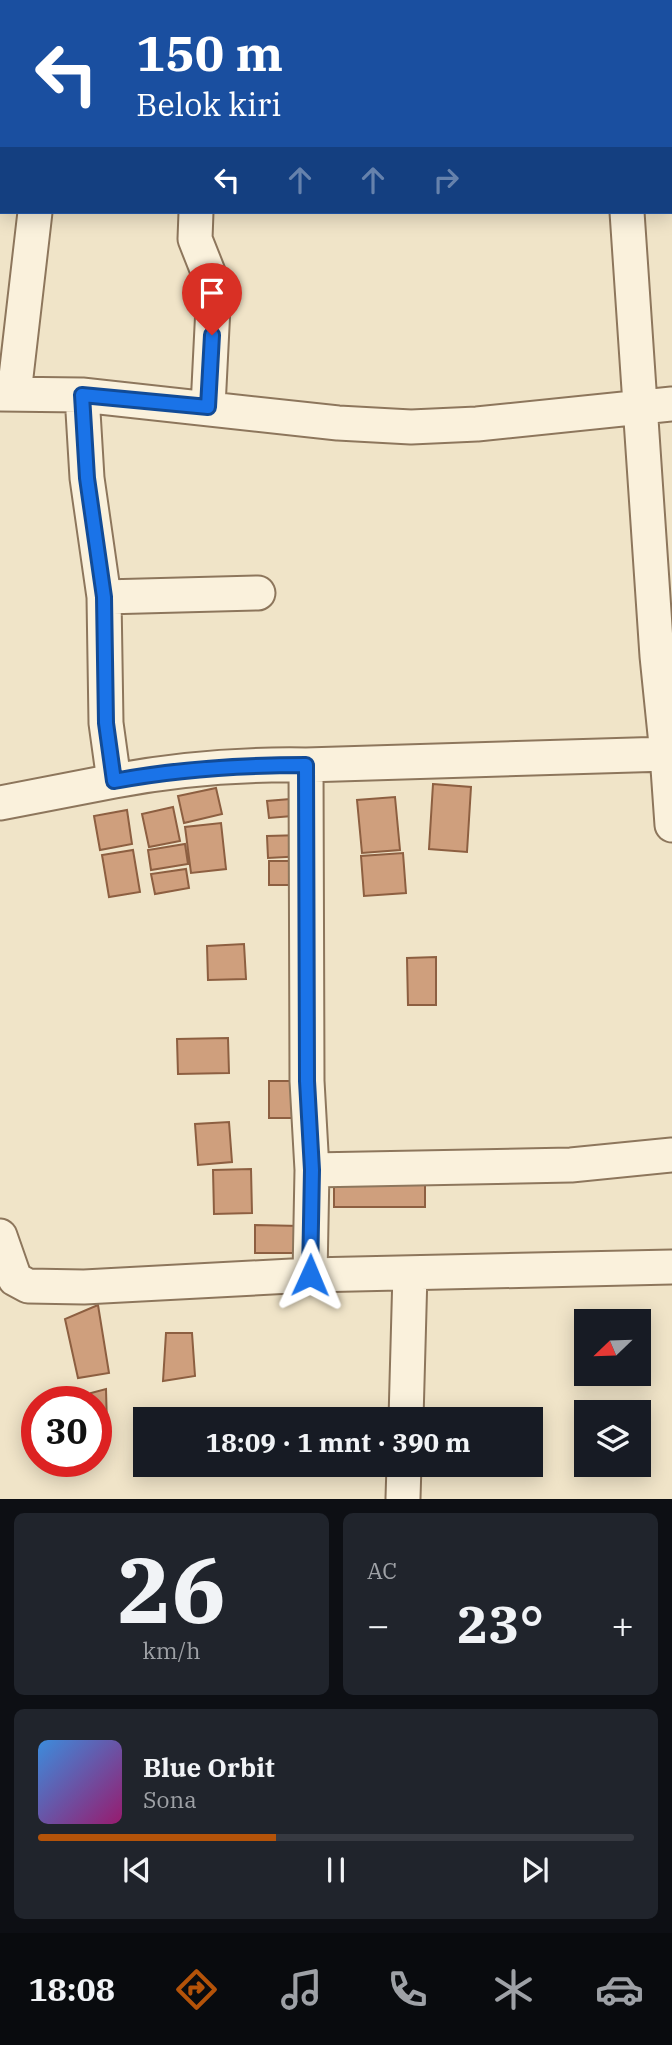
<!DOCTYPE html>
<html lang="id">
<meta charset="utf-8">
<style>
:root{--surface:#171b24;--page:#20242c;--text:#f1f3f6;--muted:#9ea1a6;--line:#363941;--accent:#b45309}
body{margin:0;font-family:"IBM Plex Serif",serif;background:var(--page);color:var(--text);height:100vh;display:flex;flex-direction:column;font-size:26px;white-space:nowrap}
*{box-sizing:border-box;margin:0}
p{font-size:23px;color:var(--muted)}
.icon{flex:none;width:38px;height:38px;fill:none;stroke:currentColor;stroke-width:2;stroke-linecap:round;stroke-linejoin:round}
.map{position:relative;height:1499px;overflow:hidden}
.side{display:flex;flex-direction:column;gap:14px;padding:14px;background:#0d0f14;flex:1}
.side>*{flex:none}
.top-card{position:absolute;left:0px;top:0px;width:672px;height:214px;box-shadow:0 4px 18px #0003;background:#1a4fa0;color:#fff;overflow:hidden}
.needle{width:46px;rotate:247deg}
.fabs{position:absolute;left:574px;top:1309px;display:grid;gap:14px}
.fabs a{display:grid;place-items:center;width:77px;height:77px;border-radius:0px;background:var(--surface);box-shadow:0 4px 18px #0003;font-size:35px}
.speed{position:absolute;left:21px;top:1386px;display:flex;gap:14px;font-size:35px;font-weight:700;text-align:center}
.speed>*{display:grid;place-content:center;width:91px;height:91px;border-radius:50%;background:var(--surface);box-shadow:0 4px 18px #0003;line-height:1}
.speed .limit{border:10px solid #d22;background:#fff;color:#111}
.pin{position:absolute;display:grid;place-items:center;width:60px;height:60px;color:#fff;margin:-72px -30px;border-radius:50% 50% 50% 0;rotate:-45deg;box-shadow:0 0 7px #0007}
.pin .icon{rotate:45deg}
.me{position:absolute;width:77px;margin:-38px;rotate:1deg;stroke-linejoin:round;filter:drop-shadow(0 0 5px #0008)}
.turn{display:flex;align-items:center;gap:24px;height:147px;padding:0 21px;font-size:32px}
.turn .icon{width:91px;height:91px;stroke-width:2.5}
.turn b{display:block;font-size:49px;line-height:60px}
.lanes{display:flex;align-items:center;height:66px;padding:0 21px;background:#0003;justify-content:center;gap:35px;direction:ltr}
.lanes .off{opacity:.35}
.big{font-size:52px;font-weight:700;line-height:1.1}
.side .card{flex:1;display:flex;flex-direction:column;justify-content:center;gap:10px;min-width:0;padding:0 24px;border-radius:10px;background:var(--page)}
.side .dial{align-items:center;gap:0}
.dial b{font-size:91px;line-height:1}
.song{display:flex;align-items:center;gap:21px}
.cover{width:84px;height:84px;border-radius:10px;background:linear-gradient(135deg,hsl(210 70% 55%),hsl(320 70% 35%))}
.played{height:7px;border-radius:4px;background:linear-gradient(90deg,var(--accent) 40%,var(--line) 40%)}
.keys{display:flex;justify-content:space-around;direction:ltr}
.heat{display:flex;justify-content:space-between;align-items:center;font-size:38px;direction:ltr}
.side .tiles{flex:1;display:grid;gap:14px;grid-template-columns:1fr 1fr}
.card:last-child{grid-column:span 2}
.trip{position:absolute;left:133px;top:1407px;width:410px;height:70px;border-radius:0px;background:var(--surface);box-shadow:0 4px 18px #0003;font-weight:700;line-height:70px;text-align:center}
.tab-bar{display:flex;height:112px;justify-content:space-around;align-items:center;background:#090b0e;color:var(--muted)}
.tab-bar .icon{width:49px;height:49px}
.tab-bar .selected{color:var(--accent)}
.tab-bar b{font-size:32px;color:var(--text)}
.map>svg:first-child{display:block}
.building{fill:#cf9f7d;stroke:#8d5f41;stroke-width:2}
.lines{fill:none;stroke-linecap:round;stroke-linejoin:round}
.minor-casing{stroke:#8d765c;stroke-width:37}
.minor{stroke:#faf1dc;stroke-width:33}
.route-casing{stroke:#114b97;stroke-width:18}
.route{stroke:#1a73e8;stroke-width:12}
</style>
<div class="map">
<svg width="672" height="1499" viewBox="0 0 672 1499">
<rect width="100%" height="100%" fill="#f0e4c8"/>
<path class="building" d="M433,784l38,3 -4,65 -38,-3z
M216,788l6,26 -38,9 -6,-27z
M395,797l5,53 -38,3 -5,-53z
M302,798l2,17 -35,3 -2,-17z
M173,807l7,34 -31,6 -7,-33z
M127,810l5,34 -32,6 -6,-34z
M221,823l5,46 -35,4 -6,-46z
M303,835l1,21 -36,2 -1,-22z
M185,844l3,20 -37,6 -3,-20z
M133,850l7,42 -31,5 -7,-42z
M403,853l3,40 -42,3 -3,-40z
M269,861h34v24h-34z
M186,869l3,19 -34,6 -4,-20z
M244,944l2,35 -38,1 -1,-34z
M436,957v48h-28l-1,-47z
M228,1038l1,35 -51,1 -1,-35z
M269,1081h30v37h-30z
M229,1122l3,40 -34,3 -3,-41z
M251,1169l1,44 -38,1 -1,-44z
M334,1172h91v35h-91z
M255,1225l45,1v27h-45z
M98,1305l11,68 -31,5 -13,-59z
M166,1333h26l3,43 -32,5z
M106,1389l1,38 -11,-1v-24h-5v-9z"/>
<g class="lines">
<g class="minor-casing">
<path id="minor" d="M613,0v2
M0,153h2
M196,212l-1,27 19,48 -6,120
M0,394l82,1 256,28 73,4 66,-3 195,-20
M14,394l21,-182
M82,395l5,83 17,119 2,126 8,58c63,-12 128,-17 192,-16l361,-11 -10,-98 -30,-444
M104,597l154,-4
M672,754h-5l5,71
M0,803l114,-22
M312,1170l259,-5 101,-10
M0,1236l15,43 13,7 56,1 226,-12 2,-105 -5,-89 -1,-316
M310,1275l362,-8
M406,1419l4,-146
M403,1498l1,-33"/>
</g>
<use href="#minor" class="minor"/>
</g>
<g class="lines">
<g class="route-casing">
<path id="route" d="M212,335l-4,72 -126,-12 5,83 17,119 2,126 8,58c63,-12 128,-16 192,-16l1,316 5,89 -2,105"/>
</g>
<use href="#route" class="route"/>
</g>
</svg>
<div class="fabs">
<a><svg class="needle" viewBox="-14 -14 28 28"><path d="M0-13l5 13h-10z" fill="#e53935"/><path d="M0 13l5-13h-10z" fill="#9ea1a6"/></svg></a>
<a><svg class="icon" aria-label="layers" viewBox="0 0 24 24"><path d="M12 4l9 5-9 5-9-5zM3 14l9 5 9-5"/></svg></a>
</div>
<div class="speed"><div class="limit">30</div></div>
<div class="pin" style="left:212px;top:335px;background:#d93025"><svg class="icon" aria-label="arrive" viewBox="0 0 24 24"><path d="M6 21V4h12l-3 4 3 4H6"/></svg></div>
<svg class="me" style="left:310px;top:1275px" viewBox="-20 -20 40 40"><path d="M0-17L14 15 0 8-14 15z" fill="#1a73e8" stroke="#fff" stroke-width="4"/></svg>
<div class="trip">18:09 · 1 mnt · 390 m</div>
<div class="top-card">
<div class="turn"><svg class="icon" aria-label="left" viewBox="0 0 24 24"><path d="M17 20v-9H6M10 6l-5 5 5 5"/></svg><div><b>150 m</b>Belok kiri</div></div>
<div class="lanes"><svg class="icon" aria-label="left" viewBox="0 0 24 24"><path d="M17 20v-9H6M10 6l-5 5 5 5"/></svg><svg class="icon off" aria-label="ahead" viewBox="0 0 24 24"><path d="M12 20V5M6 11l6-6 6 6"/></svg><svg class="icon off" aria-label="ahead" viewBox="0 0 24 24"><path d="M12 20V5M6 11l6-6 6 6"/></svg><svg class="icon off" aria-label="right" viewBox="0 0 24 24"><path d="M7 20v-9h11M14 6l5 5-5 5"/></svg></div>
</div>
</div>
<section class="side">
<div class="tiles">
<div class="card dial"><b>26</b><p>km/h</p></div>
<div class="card"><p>AC</p>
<div class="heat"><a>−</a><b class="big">23°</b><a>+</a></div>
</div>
<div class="card">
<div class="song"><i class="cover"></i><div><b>Blue Orbit</b><p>Sona</p></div></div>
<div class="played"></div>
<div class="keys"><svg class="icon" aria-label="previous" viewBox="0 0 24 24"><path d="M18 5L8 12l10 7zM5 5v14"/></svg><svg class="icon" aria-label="pause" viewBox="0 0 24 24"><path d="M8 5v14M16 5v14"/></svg><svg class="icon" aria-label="next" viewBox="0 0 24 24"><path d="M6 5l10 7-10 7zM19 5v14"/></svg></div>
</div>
</div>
</section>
<nav class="tab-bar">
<b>18:08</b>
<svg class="icon selected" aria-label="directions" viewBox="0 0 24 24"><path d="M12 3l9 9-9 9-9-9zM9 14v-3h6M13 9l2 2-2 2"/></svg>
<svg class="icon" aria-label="music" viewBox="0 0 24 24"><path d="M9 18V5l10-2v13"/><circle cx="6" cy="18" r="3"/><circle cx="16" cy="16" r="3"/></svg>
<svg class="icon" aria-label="phone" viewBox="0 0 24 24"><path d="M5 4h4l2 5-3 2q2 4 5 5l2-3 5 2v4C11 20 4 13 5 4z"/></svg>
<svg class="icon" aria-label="climate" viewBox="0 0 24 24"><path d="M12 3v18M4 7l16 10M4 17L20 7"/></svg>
<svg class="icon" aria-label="car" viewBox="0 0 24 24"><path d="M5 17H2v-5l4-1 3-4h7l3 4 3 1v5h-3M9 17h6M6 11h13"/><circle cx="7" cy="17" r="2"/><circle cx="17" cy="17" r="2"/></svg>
</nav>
